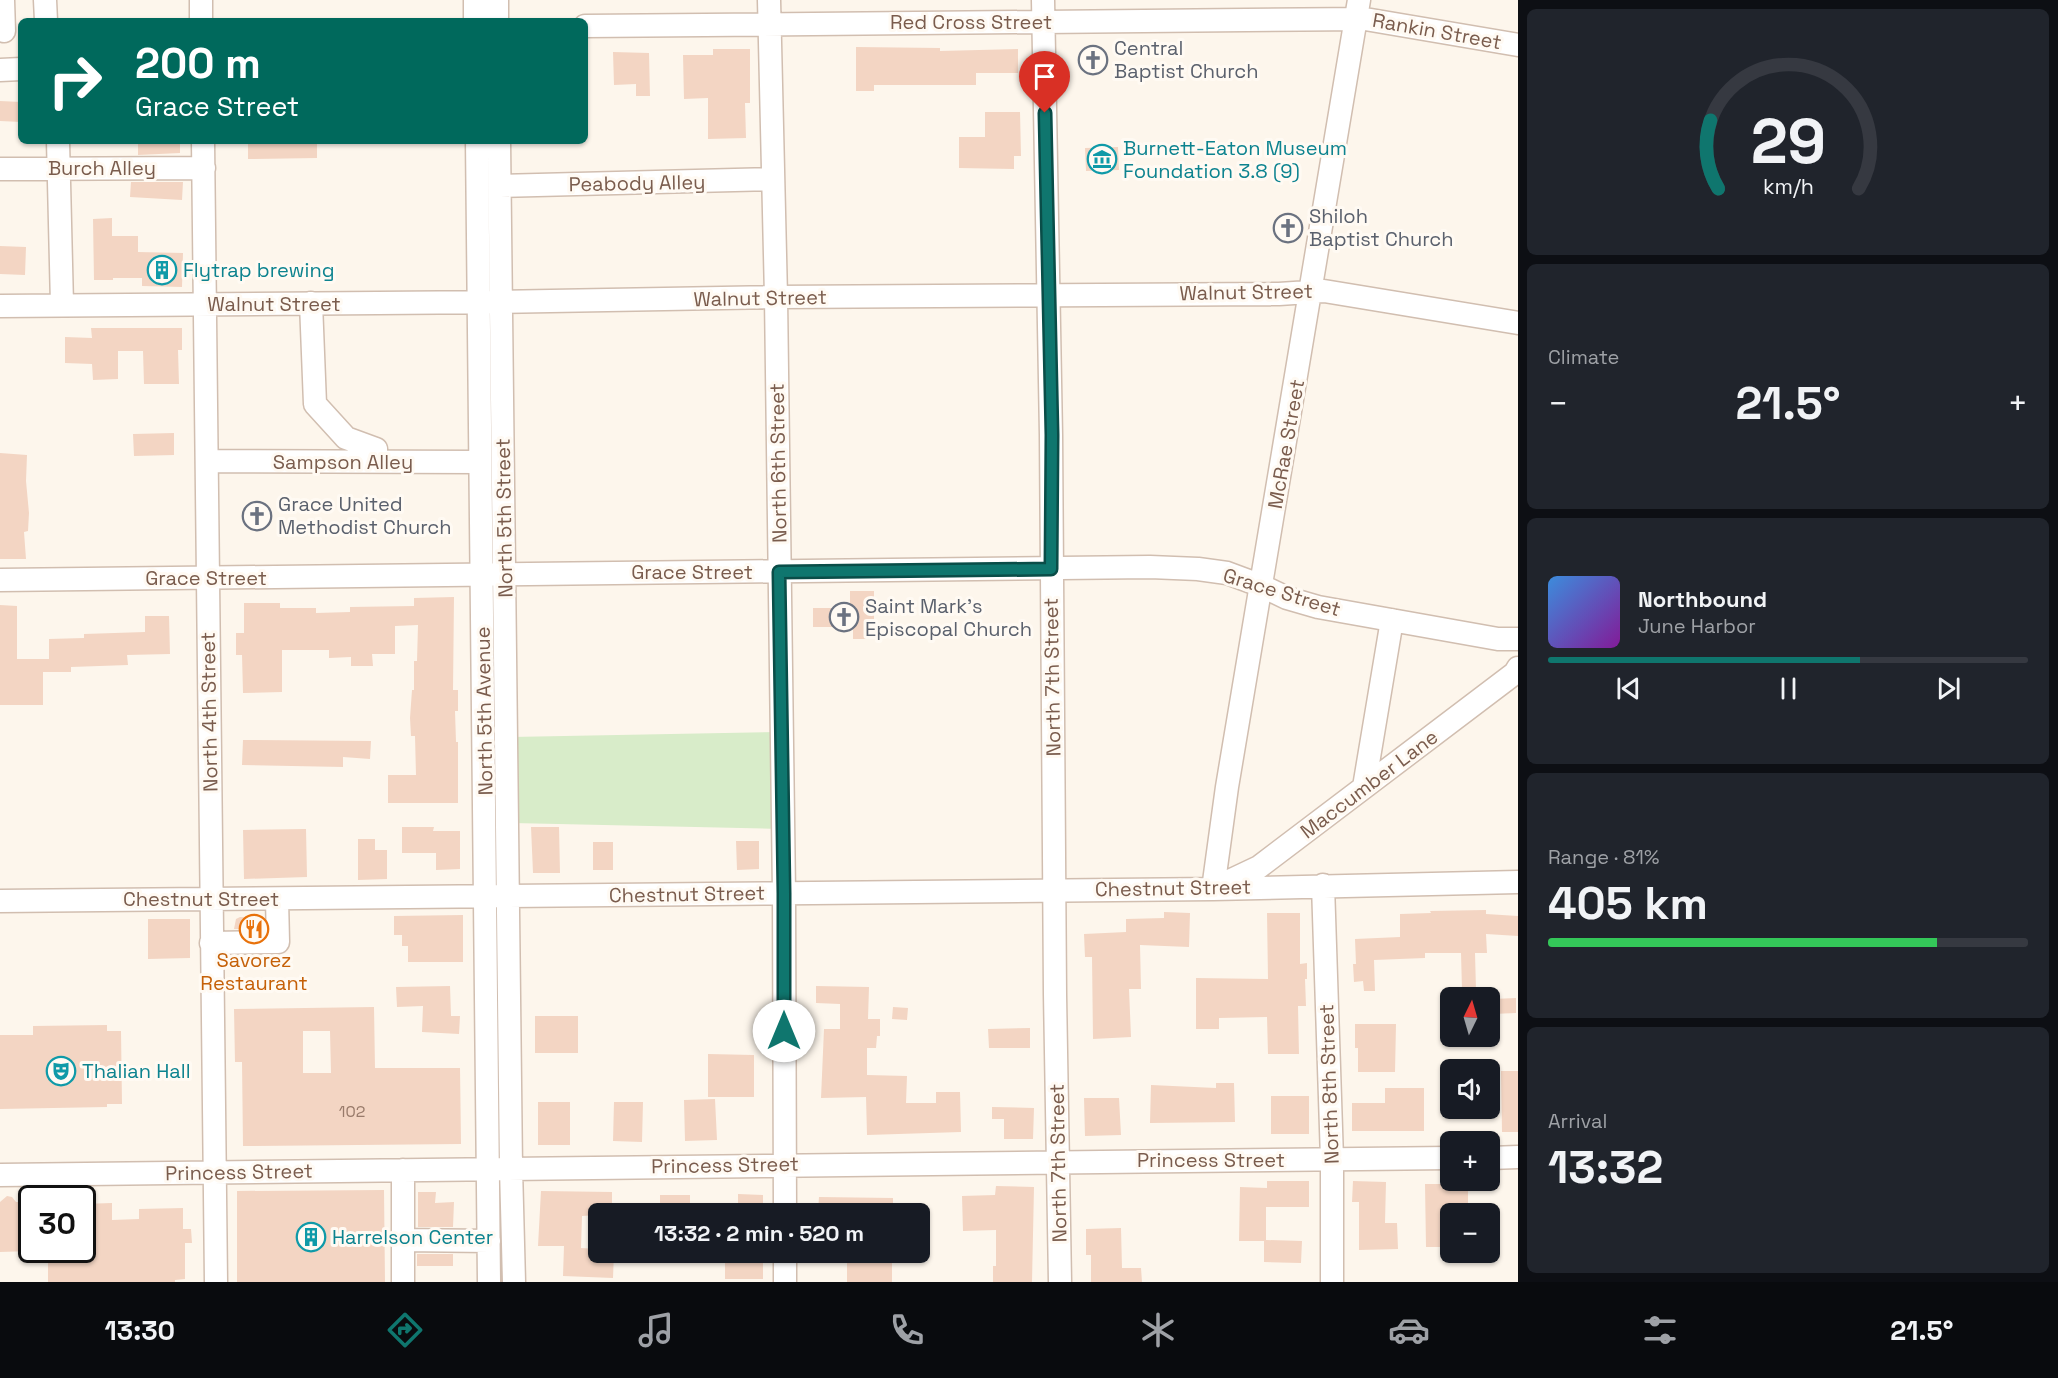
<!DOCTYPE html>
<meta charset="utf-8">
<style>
:root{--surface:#171b24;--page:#20242c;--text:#f1f3f6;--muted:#9ea1a6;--line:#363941;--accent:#0f766e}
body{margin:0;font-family:"Space Grotesk",sans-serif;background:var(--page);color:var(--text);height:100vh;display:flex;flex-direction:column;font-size:22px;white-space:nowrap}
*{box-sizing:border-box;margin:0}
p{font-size:20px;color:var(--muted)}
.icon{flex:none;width:33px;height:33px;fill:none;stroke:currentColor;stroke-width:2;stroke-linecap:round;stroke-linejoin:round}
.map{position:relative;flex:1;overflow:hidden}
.panel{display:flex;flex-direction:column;gap:9px;padding:9px;background:#0d0f14;width:540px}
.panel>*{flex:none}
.top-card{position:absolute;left:18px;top:18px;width:570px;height:126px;border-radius:9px;box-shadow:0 2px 4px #0004;background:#00695c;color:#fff;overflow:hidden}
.needle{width:39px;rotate:5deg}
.tools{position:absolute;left:1440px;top:987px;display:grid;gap:12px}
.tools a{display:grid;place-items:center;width:60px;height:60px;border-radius:9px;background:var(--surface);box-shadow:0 2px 4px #0004;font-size:30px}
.speed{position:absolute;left:18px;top:1185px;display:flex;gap:12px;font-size:30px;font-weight:700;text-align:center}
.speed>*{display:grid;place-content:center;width:78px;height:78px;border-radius:50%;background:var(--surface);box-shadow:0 2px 4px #0004;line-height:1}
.speed .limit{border:3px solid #111;border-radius:9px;background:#fff;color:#111}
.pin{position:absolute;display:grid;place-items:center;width:51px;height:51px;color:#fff;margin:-62px -26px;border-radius:50% 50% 50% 0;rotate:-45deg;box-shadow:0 0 6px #0007}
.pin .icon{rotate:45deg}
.me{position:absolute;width:66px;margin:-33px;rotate:0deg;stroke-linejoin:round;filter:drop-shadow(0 0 4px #0008)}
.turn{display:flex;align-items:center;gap:21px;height:126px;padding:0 18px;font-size:27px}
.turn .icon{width:78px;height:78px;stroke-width:2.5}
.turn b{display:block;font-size:42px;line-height:51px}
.big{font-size:45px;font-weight:600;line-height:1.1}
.panel .widget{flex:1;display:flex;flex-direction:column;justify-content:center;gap:9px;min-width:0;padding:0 21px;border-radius:9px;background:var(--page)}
.panel .dial{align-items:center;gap:0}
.dial svg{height:156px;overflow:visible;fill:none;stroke:var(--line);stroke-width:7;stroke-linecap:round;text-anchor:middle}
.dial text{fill:var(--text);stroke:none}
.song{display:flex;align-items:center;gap:18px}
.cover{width:72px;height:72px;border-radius:9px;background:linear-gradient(135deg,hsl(210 70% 55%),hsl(290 70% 35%))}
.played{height:6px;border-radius:3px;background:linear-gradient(90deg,var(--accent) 65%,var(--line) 65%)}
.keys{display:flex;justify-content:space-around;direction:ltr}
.heat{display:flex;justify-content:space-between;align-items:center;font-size:33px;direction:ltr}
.charge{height:9px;border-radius:4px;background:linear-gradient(90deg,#34c759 81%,var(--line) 0)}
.trip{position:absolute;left:588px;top:1203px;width:342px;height:60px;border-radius:9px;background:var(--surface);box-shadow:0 2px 4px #0004;font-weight:600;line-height:60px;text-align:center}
.dock{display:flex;height:96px;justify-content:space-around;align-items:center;background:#090b0e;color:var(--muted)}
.dock .icon{width:42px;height:42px}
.dock .on{color:var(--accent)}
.dock b{font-size:27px;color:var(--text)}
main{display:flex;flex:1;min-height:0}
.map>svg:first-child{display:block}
.green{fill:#d8ecc9}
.building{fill:#f3d5c3;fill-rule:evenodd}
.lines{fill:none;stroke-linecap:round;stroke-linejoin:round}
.minor-casing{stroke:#d1beb0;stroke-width:25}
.minor{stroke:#fff;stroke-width:22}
.route-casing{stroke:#0a4d48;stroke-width:15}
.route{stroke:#0f766e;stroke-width:10}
.labels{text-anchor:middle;stroke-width:6;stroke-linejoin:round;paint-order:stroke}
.number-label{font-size:16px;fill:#987a6a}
.street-label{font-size:20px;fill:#7a5c4d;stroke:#fffaf3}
.worship-label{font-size:20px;fill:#5b616d;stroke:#fffaf3;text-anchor:start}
.culture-label{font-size:20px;fill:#0d838f;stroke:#fffaf3;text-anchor:start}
.food-label{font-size:20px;fill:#c56008;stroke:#fffaf3}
</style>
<main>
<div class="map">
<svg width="1518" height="1282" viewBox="0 0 1518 1282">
<rect width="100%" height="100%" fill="#fdf6ec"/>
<path class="green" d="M779,732l2,97 -269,-6 -1,-86z"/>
<path class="building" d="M856,47l84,1v3l78,-2v24h-42v12h-102v6h-18z
M713,49h37v54h-5l1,35 -38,1v-41l-24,1 -1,-44h30z
M613,52l36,1 1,43h-14v-12l-22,1z
M0,101l21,1v20l-21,-1z
M985,112h35l1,44h-7v13l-55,-1v-31h26z
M138,141h42v12l-42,2z
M248,141h69v17l-69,1z
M1118,147l1,23 -33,1 -1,-23z
M131,182h52l-1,18 -52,-3z
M112,218v18h26v16l45,1 -1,34 -40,-1v-8h-29v2h-19l-1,-61z
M0,246l26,1 -1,28 -25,-1z
M91,328h91v22h-4l1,34h-35l-1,-33h-25v28l-25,1 -1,-16 -27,-1v-26l27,1z
M174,433v22l-40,1 -1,-22z
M0,453l27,2 -1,26 3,32 -1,18 -4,1 2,27h-26z
M850,591h24v48h-21v-12h-40v-19h37z
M454,597l-1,93h5v21h-3l1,31h2v61h-70v-28h28l-1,-39h-4l-1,-18 2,-28h2v-29h3l1,-36 -23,1v28h-23l1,12h-22v-9l-22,1v-8h-47v42l-39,1 -1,-38h-6v-22h8v-30h36v5h36v5l34,-1v-5l64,-1v-8z
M0,605l17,1v53h32v-20l35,-1v-4l61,-2v-16h24l1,38 -43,1 1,10 -57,2v5h-28v33h-43z
M243,740l128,1 -1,18 -27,-2v10l-101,-2z
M402,827h32l-1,4h27v38l-24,1v-17h-34z
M531,827h28l1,46h-27z
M306,829l1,48 -63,2 -1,-49z
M358,839h17v11h12v29l-29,1z
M736,841h23v28l-22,1z
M593,842h20v28h-20z
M1486,910v4l32,2v20l-32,-2 1,19h-12l1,37h-14l-1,-37h-36v5l-51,2 1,31h-11l-1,-10 -9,1 -1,-18h3l-1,-25 45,-2v-23l31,-1 -1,-2z
M1164,912l26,1 -1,34 -49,-2 1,44h-12l2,48 -38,2 -1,-82h-7l-1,-23 42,-2v-13l38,-1z
M1267,913h33v51l7,-1v16h-2l1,27h-8l1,48h-31l-1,-37 -48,1v11h-23v-51l72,1z
M463,915v47h-55v-16h-6v-11h-8v-19z
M240,917l24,1v11h-30l2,-10z
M148,919h42v39l-42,1z
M450,986l1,30h9l-1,18 -37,-2 1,-26 -26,1 -1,-20z
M816,986l53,1 -1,32h12v17h-3l-1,12h-9v27l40,1 -1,27h30v-11h24l1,40 -94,3 -1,-38 -45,1 3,-69h16v-25l-24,-1z
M1516,998v15l-23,1v-15z
M374,1007l1,61h85l1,76 -218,2 -1,-84h-7l-1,-53zM303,1031h27l1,42h-28z
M893,1007l15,1 -1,12 -15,-1z
M535,1016h43v37h-43z
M1355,1024h41l-1,48h-37v-24h-3z
M107,1025v6h14l1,73h-15v3l-107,2v-74h33v-9z
M1030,1028v20h-41l-1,-19z
M708,1054l46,1v42h-46z
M1501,1071h17v61h-16z
M1216,1083h18l1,39 -85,1 1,-38 65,3z
M1385,1088h39v43h-72v-28h33z
M1271,1096h38v38h-38z
M1084,1098h35l2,37 -36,1z
M715,1099l2,41 -32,1 -1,-41z
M538,1102h32v43h-32z
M614,1102h29l-1,40 -29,-1z
M992,1107l42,1 -1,31h-29v-20h-12z
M1267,1181h42v26h-43v33l36,1 -1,22 -37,-1v-21h-25l1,-54 27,1z
M1353,1181l33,1 -1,41h12l1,26 -39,1v-48h-7z
M1425,1184h43v30h-18v33h-24z
M996,1186l38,1 -2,95h-39v-16h3v-36l-33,1 -1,-35 33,-1z
M384,1190l1,92h-148v-91z
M541,1191l71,1v22l-30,2 -1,32 17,1v3h16l-1,26 -50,-2 1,-30h-26z
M418,1192h18l-1,11 19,-1 -1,25h-35z
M738,1194l25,1v19h-25z
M660,1195h30v19h-30z
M7,1196l5,1 4,5h16v49l-32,1v-50z
M819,1197l74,1v16h-68v-3h-7z
M112,1203v17l27,-1v-10l44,-1v21h8l1,14h-7v36l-10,1v2h-127v-32h34v-46z
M1121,1228l1,40h19l1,14h-51v-27h-5v-26z
M847,1252h45v30h-45z
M417,1254h36v12h-36z
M725,1258l38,1v20h-38z"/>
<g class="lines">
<g class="minor-casing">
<path id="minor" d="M3,0l1,31
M45,0l1,21
M201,0v21
M475,0v21
M497,0v21
M769,0l7,297 8,596 1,321
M1043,0l8,435 4,559 5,288
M585,26l780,-7 153,26
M0,70l21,-1
M58,141l4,164
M203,141l13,1141
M477,141l12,1141
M499,141l12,1027 3,114
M0,169l204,-1
M500,186l273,-7
M311,303l4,101 31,34 30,11
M0,306l501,-4 275,-5 503,-3 45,-3 194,32
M207,461l273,1
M0,580l1150,-13 48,2 29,4 35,13 25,12 31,9 180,32h20
M1364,787l28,-167
M1223,884l36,-17 256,-194 3,-5
M1323,885l9,274v123
M1213,889l14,-102 132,-787
M0,901l1213,-12 305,-7
M211,943l67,-1 -1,-43
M1490,1158l28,-1
M403,1170v112
M0,1175l1450,-17
M403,1240l86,1
M785,1282v-30"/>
</g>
<use href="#minor" class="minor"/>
</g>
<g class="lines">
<g class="route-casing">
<path id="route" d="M784,1031v-138l-5,-321 272,-3 1,-134 -7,-322"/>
</g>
<use href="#route" class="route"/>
</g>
<defs>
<g id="church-ring" transform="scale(1.5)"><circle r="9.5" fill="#fffaf3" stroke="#6b7280" stroke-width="1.5"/><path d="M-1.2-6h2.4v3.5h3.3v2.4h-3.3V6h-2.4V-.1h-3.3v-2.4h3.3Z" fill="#6b7280"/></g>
<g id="museum-ring" transform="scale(1.5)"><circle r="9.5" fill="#fffaf3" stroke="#0f9aa8" stroke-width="1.5"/><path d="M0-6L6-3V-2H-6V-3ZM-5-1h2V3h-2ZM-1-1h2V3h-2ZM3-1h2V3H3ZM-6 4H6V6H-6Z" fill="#0f9aa8"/></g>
<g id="building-ring" transform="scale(1.5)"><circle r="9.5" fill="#fffaf3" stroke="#0f9aa8" stroke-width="1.5"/><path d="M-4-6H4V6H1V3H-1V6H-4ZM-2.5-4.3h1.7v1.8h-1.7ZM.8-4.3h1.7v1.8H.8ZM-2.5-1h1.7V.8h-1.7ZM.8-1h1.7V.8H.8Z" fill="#0f9aa8"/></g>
<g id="restaurant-ring" transform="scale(1.5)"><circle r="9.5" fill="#fffaf3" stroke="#e8710a" stroke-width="1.5"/><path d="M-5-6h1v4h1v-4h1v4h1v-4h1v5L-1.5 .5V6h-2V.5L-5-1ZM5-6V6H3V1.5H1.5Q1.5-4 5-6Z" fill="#e8710a"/></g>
<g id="theatre-ring" transform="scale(1.5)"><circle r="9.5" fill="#fffaf3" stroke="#0f9aa8" stroke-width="1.5"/><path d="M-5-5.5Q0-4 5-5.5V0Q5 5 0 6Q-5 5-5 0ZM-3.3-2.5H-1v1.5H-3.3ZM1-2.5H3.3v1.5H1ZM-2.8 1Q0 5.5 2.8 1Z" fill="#0f9aa8"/></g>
</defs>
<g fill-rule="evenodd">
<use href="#church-ring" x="1093" y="60"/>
<use href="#museum-ring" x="1102" y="159"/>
<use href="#church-ring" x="1288" y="228"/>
<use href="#building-ring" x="162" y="270"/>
<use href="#church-ring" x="257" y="516"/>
<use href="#church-ring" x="844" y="617"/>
<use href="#restaurant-ring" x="254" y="929"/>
<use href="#theatre-ring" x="61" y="1071"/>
<use href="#building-ring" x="311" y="1237"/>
</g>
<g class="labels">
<g class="number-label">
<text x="352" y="1117">102</text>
</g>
<g class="street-label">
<text x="971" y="29">Red Cross Street</text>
<text transform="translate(1437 31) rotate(10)" y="7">Rankin Street</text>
<text x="102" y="175">Burch Alley</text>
<text transform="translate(637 183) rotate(-1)" y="7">Peabody Alley</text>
<text transform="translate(1246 292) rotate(-1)" y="7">Walnut Street</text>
<text transform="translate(760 298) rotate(-1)" y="7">Walnut Street</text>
<text x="274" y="311">Walnut Street</text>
<text transform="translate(1286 444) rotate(-80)" y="7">McRae Street</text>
<text x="343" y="469">Sampson Alley</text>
<text transform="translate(778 463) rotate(-91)" y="7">North 6th Street</text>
<text transform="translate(504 518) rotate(-91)" y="7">North 5th Street</text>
<text x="692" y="579">Grace Street</text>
<text x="206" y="585">Grace Street</text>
<text transform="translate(1282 592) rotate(17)" y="7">Grace Street</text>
<text transform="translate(1052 677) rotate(-91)" y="7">North 7th Street</text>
<text transform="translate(484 711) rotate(-91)" y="7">North 5th Avenue</text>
<text transform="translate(209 712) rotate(-91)" y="7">North 4th Street</text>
<text transform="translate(1369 784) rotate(-37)" y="7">Maccumber Lane</text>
<text transform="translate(1173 888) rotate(-1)" y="7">Chestnut Street</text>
<text transform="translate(687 894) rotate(-1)" y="7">Chestnut Street</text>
<text x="201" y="906">Chestnut Street</text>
<text transform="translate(1329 1084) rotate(-92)" y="7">North 8th Street</text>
<text x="1211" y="1167">Princess Street</text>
<text transform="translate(1058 1163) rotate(-91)" y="7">North 7th Street</text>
<text transform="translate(725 1165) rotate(-1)" y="7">Princess Street</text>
<text transform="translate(239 1172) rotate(-1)" y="7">Princess Street</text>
</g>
<g class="worship-label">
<text x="1114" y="55">Central<tspan x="1114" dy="23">Baptist Church</tspan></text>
<text x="1309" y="223">Shiloh<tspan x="1309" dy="23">Baptist Church</tspan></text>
<text x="278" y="511">Grace United<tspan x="278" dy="23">Methodist Church</tspan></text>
<text x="865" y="613">Saint Mark's<tspan x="865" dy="23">Episcopal Church</tspan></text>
</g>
<g class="culture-label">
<text x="1123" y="155">Burnett-Eaton Museum<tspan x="1123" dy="23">Foundation 3.8 (9)</tspan></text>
<text x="183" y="277">Flytrap brewing</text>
<text x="82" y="1078">Thalian Hall</text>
<text x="332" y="1244">Harrelson Center</text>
</g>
<g class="food-label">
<text x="254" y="967">Savorez<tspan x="254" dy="23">Restaurant</tspan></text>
</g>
</g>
</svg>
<div class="tools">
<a><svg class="needle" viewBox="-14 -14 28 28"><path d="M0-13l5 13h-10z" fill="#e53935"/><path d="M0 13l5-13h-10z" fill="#9ea1a6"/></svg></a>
<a><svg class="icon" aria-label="sound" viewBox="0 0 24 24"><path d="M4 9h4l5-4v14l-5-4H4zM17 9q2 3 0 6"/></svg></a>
<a>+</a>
<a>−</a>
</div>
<div class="speed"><div class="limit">30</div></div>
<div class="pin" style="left:1045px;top:113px;background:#d93025"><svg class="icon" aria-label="arrive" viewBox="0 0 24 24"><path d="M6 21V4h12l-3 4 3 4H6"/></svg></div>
<svg class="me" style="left:784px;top:1031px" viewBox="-20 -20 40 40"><circle r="19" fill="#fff"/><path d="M0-13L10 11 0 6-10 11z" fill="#0f766e"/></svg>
<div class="trip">13:32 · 2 min · 520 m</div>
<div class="top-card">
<div class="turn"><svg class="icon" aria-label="right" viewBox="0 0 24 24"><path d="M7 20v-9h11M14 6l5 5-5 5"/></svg><div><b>200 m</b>Grace Street</div></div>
</div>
</div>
<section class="panel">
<div class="widget dial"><svg viewBox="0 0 100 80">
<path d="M14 69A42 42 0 1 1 86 69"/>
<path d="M14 69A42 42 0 0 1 10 34" stroke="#0f766e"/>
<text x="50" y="56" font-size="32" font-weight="700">29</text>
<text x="50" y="72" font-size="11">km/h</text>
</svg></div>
<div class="widget"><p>Climate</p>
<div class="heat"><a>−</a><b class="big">21.5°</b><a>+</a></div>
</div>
<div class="widget">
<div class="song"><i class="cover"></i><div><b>Northbound</b><p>June Harbor</p></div></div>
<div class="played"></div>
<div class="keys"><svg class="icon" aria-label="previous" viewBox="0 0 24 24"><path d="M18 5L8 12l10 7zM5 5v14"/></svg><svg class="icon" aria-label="pause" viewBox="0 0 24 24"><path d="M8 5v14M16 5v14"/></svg><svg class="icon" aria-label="next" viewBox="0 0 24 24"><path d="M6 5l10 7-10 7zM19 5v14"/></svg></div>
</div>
<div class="widget"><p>Range · 81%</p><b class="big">405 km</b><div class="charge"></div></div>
<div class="widget"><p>Arrival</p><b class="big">13:32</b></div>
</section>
</main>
<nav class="dock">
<b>13:30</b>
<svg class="icon on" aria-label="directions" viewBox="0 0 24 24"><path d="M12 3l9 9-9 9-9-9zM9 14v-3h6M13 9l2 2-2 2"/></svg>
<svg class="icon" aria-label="music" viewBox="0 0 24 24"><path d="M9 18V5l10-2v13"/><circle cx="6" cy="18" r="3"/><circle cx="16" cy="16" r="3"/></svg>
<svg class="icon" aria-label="phone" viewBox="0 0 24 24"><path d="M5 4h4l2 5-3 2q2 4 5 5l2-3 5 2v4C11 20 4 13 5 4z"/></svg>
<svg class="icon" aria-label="climate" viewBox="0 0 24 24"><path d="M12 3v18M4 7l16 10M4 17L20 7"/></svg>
<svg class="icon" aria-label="car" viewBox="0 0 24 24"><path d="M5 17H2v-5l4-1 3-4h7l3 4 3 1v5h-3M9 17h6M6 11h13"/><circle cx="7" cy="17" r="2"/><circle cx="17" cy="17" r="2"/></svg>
<svg class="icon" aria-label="filters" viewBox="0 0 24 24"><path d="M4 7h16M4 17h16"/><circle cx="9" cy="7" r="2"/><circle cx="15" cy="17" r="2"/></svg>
<b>21.5°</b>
</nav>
